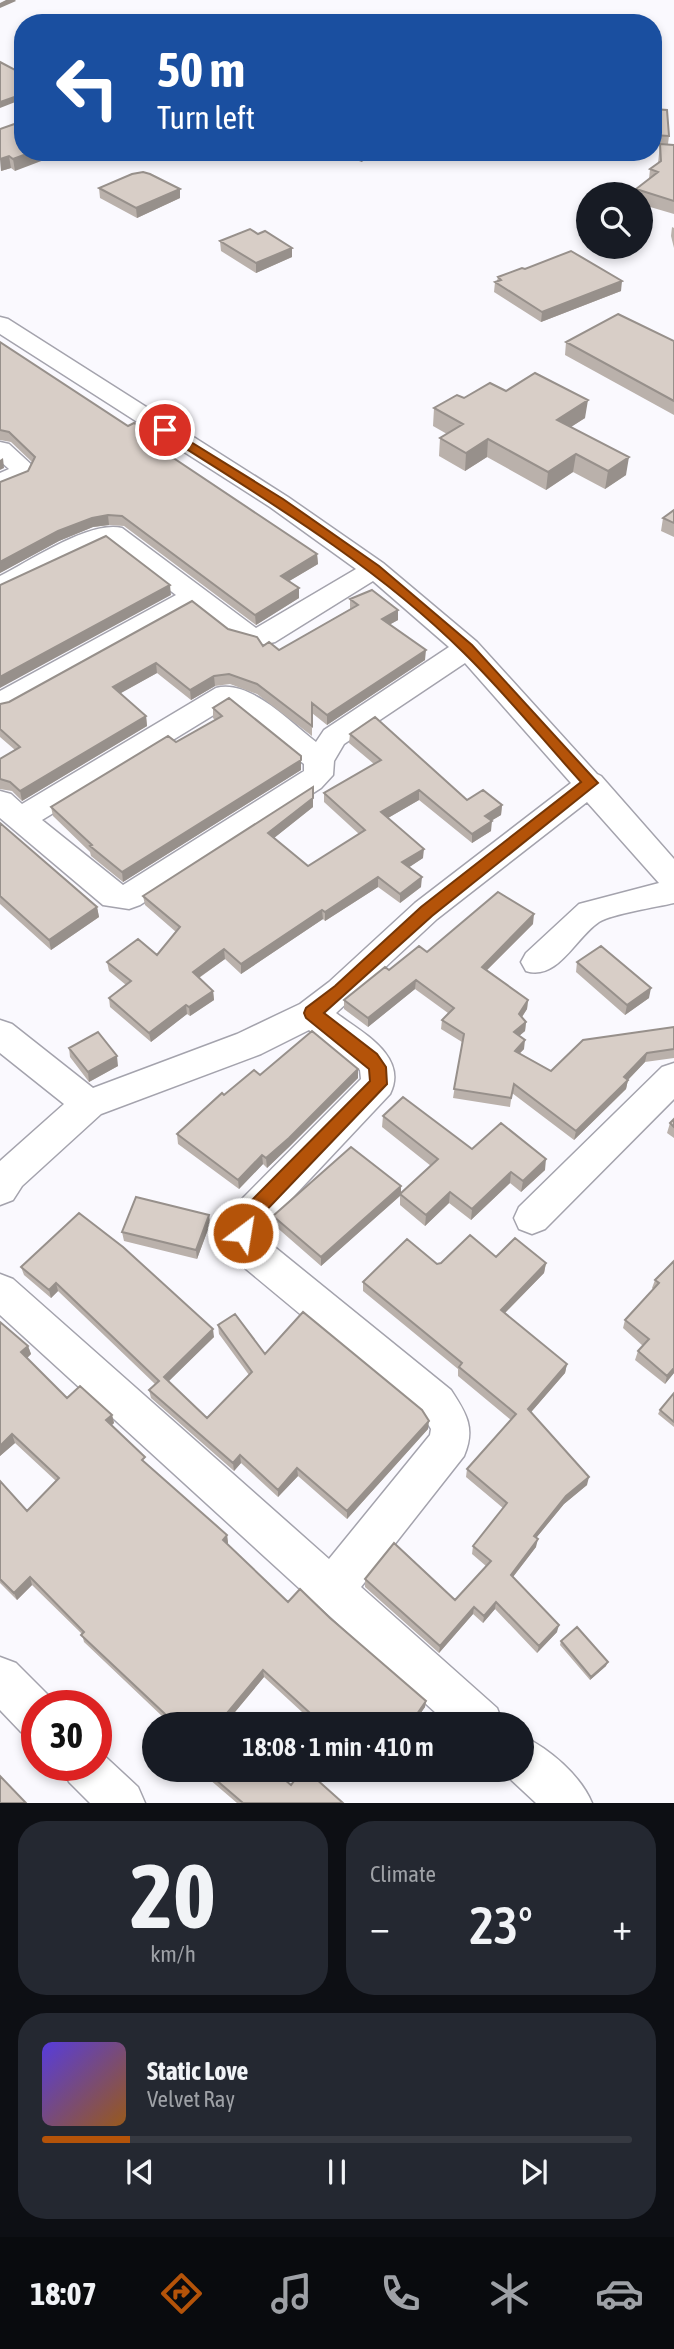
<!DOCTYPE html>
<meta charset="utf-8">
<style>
:root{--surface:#171b24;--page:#242831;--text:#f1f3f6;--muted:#9ea1a6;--line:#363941;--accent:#b45309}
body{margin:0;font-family:"Asap Condensed",sans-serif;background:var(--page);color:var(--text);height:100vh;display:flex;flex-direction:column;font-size:26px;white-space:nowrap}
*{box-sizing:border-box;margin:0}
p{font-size:23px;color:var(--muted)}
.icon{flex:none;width:38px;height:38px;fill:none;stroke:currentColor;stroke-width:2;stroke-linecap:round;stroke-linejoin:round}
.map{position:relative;height:1803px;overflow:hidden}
.drawer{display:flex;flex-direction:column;gap:18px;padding:18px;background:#0d0f14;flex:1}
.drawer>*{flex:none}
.hud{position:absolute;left:14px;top:14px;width:648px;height:147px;border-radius:28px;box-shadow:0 4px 10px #0003;background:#1a4fa0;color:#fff;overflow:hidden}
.tools{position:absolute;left:576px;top:182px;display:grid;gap:14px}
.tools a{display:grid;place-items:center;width:77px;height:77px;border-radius:50%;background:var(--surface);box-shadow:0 4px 10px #0003;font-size:35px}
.speed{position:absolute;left:21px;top:1690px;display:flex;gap:14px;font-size:35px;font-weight:700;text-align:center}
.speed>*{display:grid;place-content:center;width:91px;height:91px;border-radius:50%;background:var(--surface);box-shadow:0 4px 10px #0003;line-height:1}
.speed .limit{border:10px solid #d22;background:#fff;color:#111}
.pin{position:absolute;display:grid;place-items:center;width:60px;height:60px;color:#fff;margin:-30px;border:4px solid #fff;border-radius:50%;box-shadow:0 2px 7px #0007}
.me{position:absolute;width:77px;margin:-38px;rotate:31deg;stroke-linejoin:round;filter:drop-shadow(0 0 5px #0008)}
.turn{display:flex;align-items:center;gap:24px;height:147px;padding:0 28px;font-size:32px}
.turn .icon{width:91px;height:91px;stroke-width:2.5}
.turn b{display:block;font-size:49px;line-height:60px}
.big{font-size:52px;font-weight:600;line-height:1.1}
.drawer .card{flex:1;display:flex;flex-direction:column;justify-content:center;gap:10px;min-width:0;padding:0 24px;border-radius:28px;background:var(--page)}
.drawer .dial{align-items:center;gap:0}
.dial b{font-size:91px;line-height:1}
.song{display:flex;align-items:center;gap:21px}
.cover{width:84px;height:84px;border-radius:10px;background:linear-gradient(135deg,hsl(250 70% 55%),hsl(30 70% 35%))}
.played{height:7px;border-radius:4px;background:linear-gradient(90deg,var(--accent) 15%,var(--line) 15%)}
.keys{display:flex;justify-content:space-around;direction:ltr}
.heat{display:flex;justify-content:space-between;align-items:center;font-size:38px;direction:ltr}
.drawer .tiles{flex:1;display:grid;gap:18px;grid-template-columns:1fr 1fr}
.card:last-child{grid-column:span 2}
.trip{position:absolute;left:142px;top:1712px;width:392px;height:70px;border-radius:35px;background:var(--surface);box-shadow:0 4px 10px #0003;font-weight:600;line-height:70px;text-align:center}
.tabs{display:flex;height:112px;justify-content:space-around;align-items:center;background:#090b0e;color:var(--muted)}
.tabs .icon{width:49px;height:49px}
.tabs .on{color:var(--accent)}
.tabs b{font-size:32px;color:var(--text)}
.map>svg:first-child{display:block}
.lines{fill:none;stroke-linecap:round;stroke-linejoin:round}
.minor-casing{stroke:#a4a3ad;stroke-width:3}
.minor{fill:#fff;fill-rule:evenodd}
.wall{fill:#bab1ab}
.shaded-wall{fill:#97908b}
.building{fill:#d8cec7;stroke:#97908b;stroke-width:2}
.route{fill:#b45309;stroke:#753606;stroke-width:2}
</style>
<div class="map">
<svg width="674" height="1803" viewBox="0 0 674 1803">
<rect width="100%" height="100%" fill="#faf9fe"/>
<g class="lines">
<g class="minor-casing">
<path id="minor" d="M0,317l8,2 280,178 95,66 94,79 120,132 4,2 73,83v44c-17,4 -62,11 -75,19 -24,16 -41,59 -73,49l-5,-9 5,-9 53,-49 80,-21 -72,-81 -150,117 -101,94c25,19 73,43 54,81l-127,135 3,11 185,150c15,23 25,38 13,66l-103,131 136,121 6,16h-55l-448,-409v-41l13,5 316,280 101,-124 1,-6 -8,-13 -183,-152c-16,-22 -16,-39 -2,-61l123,-124 -1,-9 -51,-40 -48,24 -160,60 -79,72 -9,14 -13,5v-44l64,-57 -64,-51v-33l12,4 81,64 144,-54 63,-30 29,-22 86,-79 156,-120 -106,-120 -121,81 -10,17 -1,14 -12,13 -181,117 -11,4 -26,-4 -103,-87v-27l11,3 11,10 194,-116c34,-9 74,34 100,54l8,-12 125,-83 -76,-66 -98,61c-37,10 -55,-14 -82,-34l-183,102 -10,3v-22l176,-96 -68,-52 -108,52v-19c30,-15 90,-56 122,-48l134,100 100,-59 -86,-62 -270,-173zM230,705l74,59v7l-181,114 -81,-65z
M0,442l9,2 25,23 -5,11 -29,12v-17l9,-4 -9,-8z
M674,1063v36l-129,130 -13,5 -13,-5 -5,-11 5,-11 143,-140z
M0,1657l16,6 37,37 2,6h-18v32l-16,-6 -21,-22z
M522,1736c27,12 59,40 70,67h-56l-30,-28 -2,-6h18z
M96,1748l42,39 7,16h-55l-21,-21 -7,-16h34z"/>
</g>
<use href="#minor" class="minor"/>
</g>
<path class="wall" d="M653,109l16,27 -1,8h-15z
M23,121l-8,50 -4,-3 -10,3 -1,-42z
M660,144l14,1v69l-34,-10v-10h-4v-5l13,-10 1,-10 8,-6z
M341,152h43l-23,10z
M99,188l81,1v9l-43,20 -37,-20z
M672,227l2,1v20l-3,-12z
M258,234l34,14v9l-36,16 -35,-22 -1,-10z
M525,269l96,22 -80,31 -47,-30 1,-10 2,-1 1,-4z
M674,341v74l-109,-60 1,-13z
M0,342l317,212 1,10 -29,17 10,7v10l-43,27 -132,-99 -15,-1 -16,2 -34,14 -59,32v-91l28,-11 4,-9 -21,-20 -11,-2z
M464,398l121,20 -14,9 55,48 -21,14 -32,-17 -27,18 -59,-33 -22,14 -26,-15 1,-18 7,-4 -14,-8 1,-18z
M674,510v27l-13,-6 2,-13z
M350,599l48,11v10l-8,4 35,36 -98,65 -15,-12v23l-55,-42 -27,-10 -15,2 -24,14 -34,-27 -37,20 26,23 1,10 -125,75 -10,-10 -12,-2v-30l15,-9 -15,-13v-33l9,-2 219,-73 35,17 16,4 71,-41z
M213,708l88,48v14l-178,112 -32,-26 -1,-4 -37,-36 -2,-9 125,-65 39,-22 -2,-2z
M350,734l117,66 35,5 -1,10 -10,6v10l-19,12 -53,-43 -31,18 35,40 -14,9 12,20 -21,16 -22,-16 -53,34 -2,-2 -82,55 -16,-15 -26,19 14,13 1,9 -24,16 -3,-2 -36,28 -41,-35 -1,-9 17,-13 -17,-14 -2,-9 50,-7 19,-23 -31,-27 -2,-9 170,-109v20l-39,31 34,28 51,-32 -35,-32v-9l50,-29 -25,-21z
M0,823l97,84 2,10 -48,33 -51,-46z
M533,924l-46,46 41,30 -1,9 -5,8 4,5 -1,9 -6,5 5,13 -5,5 32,17 123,-44v31l-29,4 -17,18 -2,9 -52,51 -62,-47 -2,14 -57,-9 9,-56 -21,-13 1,-9 6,-7 -33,-24 -47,38 -24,-18v-9l45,-30 38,-18z
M577,962l72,36 -24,17 -49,-43z
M69,1048l49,18 -29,16 -19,-25z
M260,1075l98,3 -69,69 -22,21 -4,-4 -24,25 -61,-45 -1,-10 47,-39z
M383,1116l89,33 73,21 -24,22 -11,-9 -39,37 -22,-17 -24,23 -25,-21v-9l-79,70 -47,-41 -1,-9 128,-30v7l30,-27 -49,-39z
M674,1119v19l-7,-5 3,-10z
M209,1215l1,9 -13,35 -73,-18 -2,-9z
M496,1257l50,6 -2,10 -39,40 62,51 -2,9 -34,39 56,73 -23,19 -28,34v9l-23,30 44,55 -20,21 -42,-44 -12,14 -10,-9 -34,39 -74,-66v-8l90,21 31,-34 -14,-12 1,-8 30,-38 -37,-31 1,-8 44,-49 -53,-44v-7l-95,-78v-9l74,-18z
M674,1261v112l-9,11 -30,-24 3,-9 5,-5 -20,-18 2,-8 28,-31 -1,-1 3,-8z
M21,1267l193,70 -46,44 39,37 42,-43 -30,-41 -1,-9 47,29 163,75 -81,90 -49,-43 -20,21 -37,-34 -7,8 -83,-73 -2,-8 6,-6 -97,-93 -7,7 -27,-23z
M0,1322l28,24 3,8 -4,4 40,40 45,17 2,8 -3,2 36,40 80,70 1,8 -1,1 61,58 42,16 96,83 -1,6 -12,17h-98l-51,-47 -39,47h-66l5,-6 -80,-76 -2,-8 -50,-49 -15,15 -17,-17v-102l27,30 29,-30 -41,-38 -15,13z
M674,1393v34l-16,-13 2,-4z
M561,1641l45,25 -16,14 -30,-35z
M205,1769h67l19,16 52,18h-106l-28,-24 -1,-7z
M360,1769h21l-8,11z"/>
<path class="shaded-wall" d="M6,0h9l1,1 -16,7v-5z
M23,94v5l-23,9v-6z
M32,152h33l-50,19 -2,-12z
M369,152h15l-23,10v-6z
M9,156l2,12 -10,3 -1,-12z
M180,189v9l-43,20 -1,-10z
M292,248v9l-36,16v-10z
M622,281l-1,10 -80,31 1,-10z
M588,400l-3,18 -30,19 2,-17z
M157,439l1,10 -7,-6z
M488,439l-1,18 -22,14 1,-18z
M576,454l-3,18 -27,18 2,-18z
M629,457l-3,18 -21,14 3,-18z
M3,458l1,10 -4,2v-10z
M108,515l1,10 -16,2 -34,14 -59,32v-11l58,-31 34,-13z
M317,554l1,10 -37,22v-10z
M170,585l1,10 -171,93v-11z
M299,588v10l-43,27 -1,-10z
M398,610v10l-16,9v-10z
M426,650l-1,10 -98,65v-10z
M156,663l1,10 -43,24 -1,-10z
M214,676l1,10 -24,14 -1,-10z
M146,716l1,10 -125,75 -2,-10z
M301,760v10l-178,112 -1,-10z
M419,790v10l-38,22v-10z
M313,798v9l-44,35 -1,-9z
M502,805l-1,10 -17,10 1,-9z
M492,821l-1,10 -19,12v-9z
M424,849l-1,9 -21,14v-10z
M378,877v10l-53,34v-9z
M422,877l-1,10 -21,16v-9z
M97,907l2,10 -48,33 -2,-10z
M322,910l1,9 -82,55v-10z
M534,914l-1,10 -52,52 1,-9z
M224,949l1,10 -31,22 -1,-9z
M416,980l-1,9 -47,38v-9z
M651,988l-2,10 -24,17 2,-10z
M213,991l1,9 -24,16 -1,-9z
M528,1000l-1,9 -9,14 1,-9z
M186,1005l1,9 -36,28 -2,-9z
M526,1022l-1,9 -12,10 1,-9z
M525,1040l-1,9 -11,11 2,-9z
M647,1053l-2,9 -22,23 5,-5 -2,9 -52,51 2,-9 48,-54z
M117,1056l1,10 -29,16 -1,-10z
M358,1069v9l-69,69 -22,21 -1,-10z
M262,1155l1,9 -24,25 -1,-9z
M546,1159l-1,11 -24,22 2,-11z
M511,1172l-1,11 -39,37 1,-11z
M401,1186v9l-80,71v-9z
M450,1192l-1,11 -24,23 1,-11z
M209,1215l1,9 -13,35 -1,-9z
M546,1263l-2,10 -45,46 2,-9z
M56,1283l2,8 -7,7 -2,-8z
M213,1329l1,8 -49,48 -1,-8z
M28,1346l3,8 -7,7 -3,-9z
M567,1364l-2,9 -39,45 2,-9z
M674,1368v5l-9,11 2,-8z
M112,1415l2,8 -6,6 -2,-9z
M429,1421l-1,8 -81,90v-8z
M12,1434l3,9 -15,13v-10z
M240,1455l1,8 -7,8 -1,-8z
M297,1468l1,8 -20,21v-7z
M589,1477l-2,8 -23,19 -32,39 2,-7 32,-40z
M227,1535l1,8 -4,4 -1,-7z
M538,1539l-2,8 -27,35 2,-7z
M30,1577l2,8 -15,15 -3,-7z
M496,1602l-1,7 -12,14 1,-7z
M474,1607l-1,7 -34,39 1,-7z
M559,1625l-2,7 -20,21 2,-7z
M608,1662l-2,4 -16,14 1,-3z
M263,1670l1,7 -39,47h-7z
M426,1701l-1,6 -12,17h-3z
M377,1769h4l-8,11v-6z"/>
<path class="building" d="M0,62l15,8 5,-2 3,2v24l-23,8z
M653,109l14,1 2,26 -16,-1z
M23,121v31h9l-19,7 -4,-3 -9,3v-30z
M660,144l14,1v56l-38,-12 22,-17 -8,-3 11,-8z
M354,152h15l-8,4z
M143,172l7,2 30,15 -44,19 -37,-20 33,-14z
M250,229l8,5 7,-3 27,17 -36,15 -36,-22z
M571,251l51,30 -80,31 -47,-30 6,-2 -3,-3 24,-9 3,1z
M618,314l56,27v60l-108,-59z
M0,342l128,84 6,-3 23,16 -6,4 166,111 -36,22 18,12 -44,27 -133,-99 -14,-1 -16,3 -34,13 -58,31v-80l28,-11 7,-14 -26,-25 -9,-2z
M535,373l53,27 -31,20 72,37 -21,14 -32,-17 -28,18 -60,-33 -22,14 -26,-15 23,-14 -29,-16 23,-13 7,3 26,-15 16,8z
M674,510v13l-11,-5z
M106,536l64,49 -170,92v-92z
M372,590l26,20 -16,9 44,31 -99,65 -15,-12v23l-55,-42 -28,-10 -15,2 -24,14 -34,-27 -43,24 33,29 -126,75 -10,-9 -10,-3v-20l20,-12 -20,-18v-25l9,-2 183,-101 36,28 29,8 6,9 6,-4 10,8 79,-45 -8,-6z
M229,698l72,58v4l-179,112 -32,-26 2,-1 -41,-38 117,-71 8,6 46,-26 -9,-8z
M375,717l92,83 16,-10 19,15 -17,11 7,5 -20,13 -53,-44 -38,22 43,37 -22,13 20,15 -22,17 -22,-17 -53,35 -3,-2 -81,54 -17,-15 -31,23 20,19 -24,16 -3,-2 -37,28 -40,-35 22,-17 -24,-19 31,-23 19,16 23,-28 -37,-31 170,-109v11l-45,35 40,33 57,-36 -41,-37 57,-33 -31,-26z
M0,823l97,84 -48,33 -49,-44z
M498,892l36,22 -52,53 46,33 -9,14 7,8 -12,10 11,8 -10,11 36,20 32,-31 91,-13v22l-27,4 -23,24 4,3 -52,51 -62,-47 -3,14 -57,-9 10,-55 -22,-14 12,-12 -38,-28 -48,38 -24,-18 41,-33 4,3 30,-24 8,6z
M601,946l50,42 -24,17 -50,-43z
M312,1031l46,38 -69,69 -23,20 -4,-3 -24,25 -61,-46 45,-41 2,2 30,-25 6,5z
M98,1032l19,24 -29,16 -19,-24z
M403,1097l69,52 29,-26 45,36 -23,22 -12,-9 -39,37 -22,-17 -24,23 -26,-21 38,-35 -55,-43z
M674,1119v8l-4,-4z
M351,1147l50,39 -80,71 -48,-41z
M136,1197l73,18 -13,35 -74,-18z
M79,1213l44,34 90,82 -49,48 43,41 45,-46 -34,-47 17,-11 30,40 38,-42 119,98 7,11 -82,90 -50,-43 -19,22 -38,-35 -7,8 -84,-73 10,-9 -103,-98 -7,7 -28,-23z
M470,1235l26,22 19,-19 31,25 -45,47 66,54 -39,45 61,68 -23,19 -32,40 4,3 -27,36 48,50 -20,21 -43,-44 -12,14 -10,-9 -34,39 -75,-67 29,-36 61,57 36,-39 -18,-15 34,-43 -40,-34 49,-55 -57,-47 3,-4 -99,-81 44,-43 30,25 4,-1z
M674,1261v107l-7,8 -29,-25 11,-12 -24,-19 34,-37 -4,-3z
M0,1322l28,24 -7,6 46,46 13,-12 32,29 -6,5 39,37 -3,3 85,75 -4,5 65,62 12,-13 30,29 96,83 -16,23h-88l-59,-54 -45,54h-58l6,-9 -85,-80 3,-3 -54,-55 -16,16 -14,-14v-98l27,30 32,-33 -47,-44 -12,12z
M674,1393v29l-14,-12z
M577,1627l31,35 -17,15 -30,-36z
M440,1717l9,6 17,1h-31z
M210,1769h62l19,16 12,-16h2l38,34h-100l-35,-30z
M367,1769h10l-4,5z
M0,1776l26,27h-26z"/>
<path class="route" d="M165,426l118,73 96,67 93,79 126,138 -166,133 -108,97 53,41 9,13 1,17 -130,136 -8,19 -6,2 -7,-2c-5,-11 2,-21 8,-31l126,-127 -1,-12 -63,-51 -2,-5 2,-5 29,-22 86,-79 160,-125c-39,-43 -76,-89 -118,-130 -89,-88 -198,-153 -302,-219v-6z"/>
</svg>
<div class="tools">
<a><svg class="icon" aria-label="search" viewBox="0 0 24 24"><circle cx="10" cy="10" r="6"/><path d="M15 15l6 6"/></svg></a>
</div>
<div class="speed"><div class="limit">30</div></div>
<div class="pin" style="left:165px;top:430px;background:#d93025"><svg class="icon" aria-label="arrive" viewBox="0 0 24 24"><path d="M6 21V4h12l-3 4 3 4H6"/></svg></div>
<svg class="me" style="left:243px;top:1233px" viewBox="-20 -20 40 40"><circle r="17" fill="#b45309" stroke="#fff" stroke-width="3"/><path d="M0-11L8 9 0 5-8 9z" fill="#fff"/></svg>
<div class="trip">18:08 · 1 min · 410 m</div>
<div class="hud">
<div class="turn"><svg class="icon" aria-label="left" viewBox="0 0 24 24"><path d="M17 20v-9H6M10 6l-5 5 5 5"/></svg><div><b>50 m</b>Turn left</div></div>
</div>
</div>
<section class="drawer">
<div class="tiles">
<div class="card dial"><b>20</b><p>km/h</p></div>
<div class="card"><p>Climate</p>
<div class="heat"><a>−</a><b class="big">23°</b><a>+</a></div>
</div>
<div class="card">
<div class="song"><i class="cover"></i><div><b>Static Love</b><p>Velvet Ray</p></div></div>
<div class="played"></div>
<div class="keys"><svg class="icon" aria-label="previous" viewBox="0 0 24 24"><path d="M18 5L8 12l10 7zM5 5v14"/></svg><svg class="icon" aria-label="pause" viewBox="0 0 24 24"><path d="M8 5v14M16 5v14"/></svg><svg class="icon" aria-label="next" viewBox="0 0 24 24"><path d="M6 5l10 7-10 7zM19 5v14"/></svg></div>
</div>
</div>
</section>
<nav class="tabs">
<b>18:07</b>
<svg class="icon on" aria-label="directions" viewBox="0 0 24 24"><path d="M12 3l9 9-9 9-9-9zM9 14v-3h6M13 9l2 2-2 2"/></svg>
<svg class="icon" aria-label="music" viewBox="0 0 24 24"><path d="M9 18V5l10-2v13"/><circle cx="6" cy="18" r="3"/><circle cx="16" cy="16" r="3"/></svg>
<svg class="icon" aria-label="phone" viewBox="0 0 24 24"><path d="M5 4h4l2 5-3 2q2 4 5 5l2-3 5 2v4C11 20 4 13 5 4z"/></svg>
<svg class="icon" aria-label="climate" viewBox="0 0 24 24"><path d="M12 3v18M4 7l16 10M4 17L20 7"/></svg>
<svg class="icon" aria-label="car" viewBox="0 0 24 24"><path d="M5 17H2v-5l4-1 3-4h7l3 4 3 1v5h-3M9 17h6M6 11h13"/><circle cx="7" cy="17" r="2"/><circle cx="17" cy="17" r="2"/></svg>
</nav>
